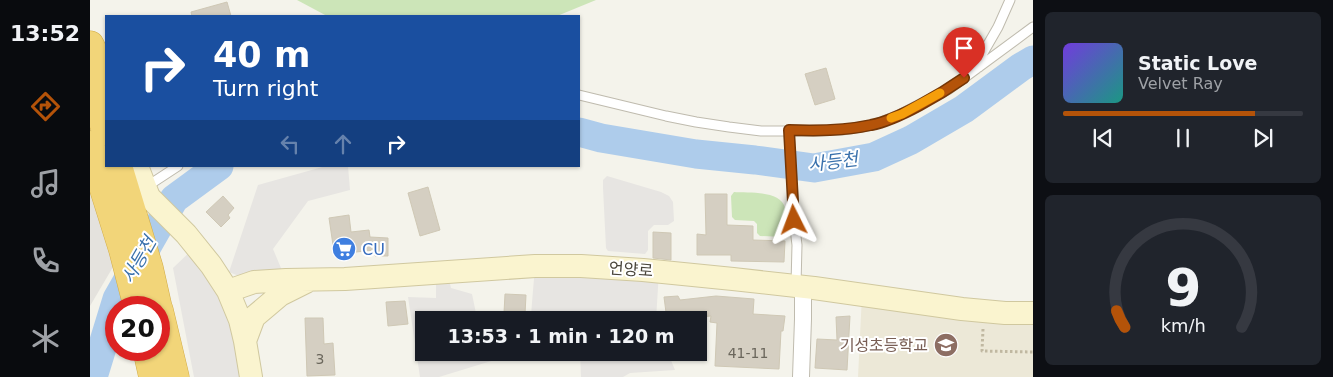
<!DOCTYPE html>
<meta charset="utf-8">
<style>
:root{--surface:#171b24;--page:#20242c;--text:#f1f3f6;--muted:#9ea1a6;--line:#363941;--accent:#b45309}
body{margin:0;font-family:"DejaVu Sans","Noto Sans KR",sans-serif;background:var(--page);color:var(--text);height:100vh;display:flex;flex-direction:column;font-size:19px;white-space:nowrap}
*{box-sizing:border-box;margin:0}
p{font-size:16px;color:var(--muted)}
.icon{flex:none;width:28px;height:28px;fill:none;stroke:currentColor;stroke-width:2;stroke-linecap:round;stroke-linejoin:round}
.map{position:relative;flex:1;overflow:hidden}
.panel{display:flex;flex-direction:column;gap:12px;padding:12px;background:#0d0f14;width:300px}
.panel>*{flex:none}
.guide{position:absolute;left:15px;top:15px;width:475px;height:152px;border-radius:0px;box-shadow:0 1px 4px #0004;background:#1a4fa0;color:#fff;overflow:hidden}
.speed{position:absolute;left:15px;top:296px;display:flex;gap:10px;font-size:25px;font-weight:700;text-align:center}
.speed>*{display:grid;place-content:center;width:65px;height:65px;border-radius:50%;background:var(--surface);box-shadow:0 1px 4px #0004;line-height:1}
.speed .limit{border:8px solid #d22;background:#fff;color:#111}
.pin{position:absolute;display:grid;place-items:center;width:42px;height:42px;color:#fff;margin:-51px -21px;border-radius:50% 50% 50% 0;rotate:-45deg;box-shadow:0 0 5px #0007}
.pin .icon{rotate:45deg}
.me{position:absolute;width:55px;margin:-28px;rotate:357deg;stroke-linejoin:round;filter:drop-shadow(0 0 4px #0008)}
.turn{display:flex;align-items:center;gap:18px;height:105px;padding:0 25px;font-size:22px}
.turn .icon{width:65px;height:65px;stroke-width:2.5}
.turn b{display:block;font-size:35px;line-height:42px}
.lanes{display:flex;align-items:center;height:48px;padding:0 25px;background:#0003;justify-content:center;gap:25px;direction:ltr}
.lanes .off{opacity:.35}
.panel .tile{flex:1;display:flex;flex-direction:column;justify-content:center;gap:8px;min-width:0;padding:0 18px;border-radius:8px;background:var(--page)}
.panel .dial{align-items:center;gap:0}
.dial svg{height:130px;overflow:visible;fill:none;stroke:var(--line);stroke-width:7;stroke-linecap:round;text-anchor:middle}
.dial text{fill:var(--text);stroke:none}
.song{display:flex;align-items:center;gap:15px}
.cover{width:60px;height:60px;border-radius:8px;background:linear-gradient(135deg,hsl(260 70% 55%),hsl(170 70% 35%))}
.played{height:5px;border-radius:2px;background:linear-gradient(90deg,var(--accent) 80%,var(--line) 80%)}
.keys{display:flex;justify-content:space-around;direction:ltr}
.trip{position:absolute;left:325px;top:311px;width:292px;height:50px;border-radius:0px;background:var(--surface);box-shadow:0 1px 4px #0004;font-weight:800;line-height:50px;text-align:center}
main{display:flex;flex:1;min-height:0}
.tabs{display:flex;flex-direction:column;width:90px;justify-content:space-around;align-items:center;background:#090b0e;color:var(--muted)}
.tabs .icon{width:35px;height:35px}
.tabs .selected{color:var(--accent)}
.tabs b{font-size:22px;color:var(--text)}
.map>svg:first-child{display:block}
.industrial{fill:#e4e2dd}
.education{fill:#ece8d7}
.green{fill:#cce5b8}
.parking{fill:#e7e5e2}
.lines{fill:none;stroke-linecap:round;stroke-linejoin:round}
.river{stroke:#aecceb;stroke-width:29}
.building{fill:#d5cfc2;stroke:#cfc8b5}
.lane-casing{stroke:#bfbbae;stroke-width:11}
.street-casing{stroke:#bfbbae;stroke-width:18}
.secondary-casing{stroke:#d0c89f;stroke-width:24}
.highway-casing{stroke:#d1ac48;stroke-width:29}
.path{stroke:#c0b8a1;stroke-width:3;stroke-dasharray:2.5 2.5;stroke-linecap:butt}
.lane{stroke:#fff;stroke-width:9}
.street{stroke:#fff;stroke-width:16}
.secondary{stroke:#faf4cf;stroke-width:22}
.highway{stroke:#f2d579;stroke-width:28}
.route-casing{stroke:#753606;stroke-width:12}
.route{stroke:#b45309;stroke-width:9}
.slow{stroke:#f59e0b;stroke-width:9}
.labels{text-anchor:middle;stroke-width:4;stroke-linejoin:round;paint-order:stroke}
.number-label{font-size:14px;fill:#6b675c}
.shop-label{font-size:16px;fill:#366cbe;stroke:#fff;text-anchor:start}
.street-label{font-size:16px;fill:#48443a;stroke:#fff}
.education-label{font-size:16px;fill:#785e54;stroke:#fff;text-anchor:end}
.water-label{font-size:18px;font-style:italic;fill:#3a71ac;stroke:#fff}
</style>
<main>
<nav class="tabs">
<b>13:52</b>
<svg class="icon selected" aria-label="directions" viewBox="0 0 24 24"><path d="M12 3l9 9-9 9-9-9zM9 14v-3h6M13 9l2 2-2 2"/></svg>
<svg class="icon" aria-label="music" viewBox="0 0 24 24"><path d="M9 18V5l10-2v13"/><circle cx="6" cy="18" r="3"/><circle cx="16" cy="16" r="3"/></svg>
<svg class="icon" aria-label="phone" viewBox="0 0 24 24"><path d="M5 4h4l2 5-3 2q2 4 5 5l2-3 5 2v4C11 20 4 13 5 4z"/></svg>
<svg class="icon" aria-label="climate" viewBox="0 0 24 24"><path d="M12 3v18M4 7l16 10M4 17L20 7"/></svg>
</nav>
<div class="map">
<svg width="943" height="377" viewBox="0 0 943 377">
<rect width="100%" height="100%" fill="#f4f3eb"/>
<path class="industrial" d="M0,184l33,66 -33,56z"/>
<path class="education" d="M772,295l171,18v64h-175z"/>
<path class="green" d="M207,0h299l-39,16h-230z
M644,192c14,1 47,-2 51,16 2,7 2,17 2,24l-3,5 -24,-1 -3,-3v-9l-3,-3 -19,-1 -3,-3 -1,-21z"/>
<path class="parking" d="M236,166h22l2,24 -42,11 -35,48 13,31 -32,2 -25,-10 29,-87z
M517,176l54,16 8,4 4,6 1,19 -6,4h-14l-6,6v19l-3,4 -37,-3 -2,-3 -3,-60v-8z
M106,246l15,19 40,112h-57l-21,-109z
M445,266l124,5 -3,49h-88l-2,-2 -35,-3z
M357,271l4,17 21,6 5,24 16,2h-69v32l93,1 -78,24h-19l-12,-80 28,1v-26z
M490,353h88l7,17 -45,3 -7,4h-42z"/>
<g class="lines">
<path class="river" d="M489,132l22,6 95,16 59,6 59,8 60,-11 37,-17 53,-31 57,-42 12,-7
M3,377l24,-78 57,-100 45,-33"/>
</g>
<path class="building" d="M137,2l4,14h-39l-1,-4z
M736,68l9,31 -20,6 -10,-31z
M338,187l12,43 -20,6 -12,-43z
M615,194h22v31l26,1v14l32,1 -1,21 -53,-1v-6h-34v-21l9,1z
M133,196l11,12 -6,7 2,3 -9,9 -15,-15z
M259,215l2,17 18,-2 1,7 18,1v18h-13v-6l-38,4 -1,-9h-3l-4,-27z
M563,232l18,1v27l-18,-2z
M415,294l21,1 -1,19 -21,-1z
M588,296l2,4 36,-4 38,3 -1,15 32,2 -2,15h-2l-2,38 -64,-3 2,-43 -7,-1 1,-6 -44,4 -3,-23z
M315,301l3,23 -20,2 -2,-24z
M760,316l-3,54 -32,-2 2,-29 20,1 -1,-23z
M215,318h18l1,26 9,-1 2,32 -28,1z"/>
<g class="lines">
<g class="lane-casing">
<path id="lane" d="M889,67v-7l19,-33 12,-27
M489,95l87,21 30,6 33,5 32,4h54l27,-1 31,-5 28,-11 48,-25 84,-62
M699,130l5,90 3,25 -1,40
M56,187l32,-21"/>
</g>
<g class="street-casing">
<path id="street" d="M711,377l2,-58v-32"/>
</g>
<g class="secondary-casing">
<path id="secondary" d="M47,166l12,31 37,37 25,31 17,26 12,29 5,21 6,36
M138,291l26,-9 32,-2 59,-1 190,-13h46l62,4 90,9 81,9 148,21 43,4h28
M155,341l9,-24 26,-22 26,-13"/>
</g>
<g class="highway-casing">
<path id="highway" d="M0,45l16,33
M0,83l16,48
M0,145l33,105 15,58
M28,166l31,102 9,40
M69,310l16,67
M57,350l6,27"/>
</g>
<path class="path" d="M893,329l-1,22 51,1"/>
<use href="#lane" class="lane"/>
<use href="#street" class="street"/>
<use href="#secondary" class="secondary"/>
<use href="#highway" class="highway"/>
</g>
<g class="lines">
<g class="route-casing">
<path id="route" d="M704,220l-5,-90c28,1 54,1 82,-5 27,-5 70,-31 93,-47"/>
</g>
<use href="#route" class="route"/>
<path class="slow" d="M801,118l11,-4 38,-21"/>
</g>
<defs>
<g id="supermarket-disc" transform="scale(1.25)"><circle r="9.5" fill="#3f7fe0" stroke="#fff"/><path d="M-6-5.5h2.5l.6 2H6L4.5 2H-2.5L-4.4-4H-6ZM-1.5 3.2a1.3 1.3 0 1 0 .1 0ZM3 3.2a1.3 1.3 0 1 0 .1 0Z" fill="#fff"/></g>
<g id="school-disc" transform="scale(1.25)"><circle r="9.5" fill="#8d6e63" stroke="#fff"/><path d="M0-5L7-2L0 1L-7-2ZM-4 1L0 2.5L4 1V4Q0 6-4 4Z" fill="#fff"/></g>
</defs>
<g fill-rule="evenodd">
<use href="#supermarket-disc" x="254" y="249"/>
<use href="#school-disc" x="856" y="345"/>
</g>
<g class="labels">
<g class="number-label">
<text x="658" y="358">41-11</text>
<text x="230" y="364">3</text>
</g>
<g class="shop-label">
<text x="272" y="255">CU</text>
</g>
<g class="street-label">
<text transform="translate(541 269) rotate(4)" y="6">언양로</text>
</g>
<g class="education-label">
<text x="838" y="351">기성초등학교</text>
</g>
<g class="water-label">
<text transform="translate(743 162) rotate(-7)" y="6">사등천</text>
<text transform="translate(49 260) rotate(-60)" y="6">사등천</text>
</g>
</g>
</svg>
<div class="speed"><div class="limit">20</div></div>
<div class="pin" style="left:874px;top:78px;background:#d93025"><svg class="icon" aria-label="arrive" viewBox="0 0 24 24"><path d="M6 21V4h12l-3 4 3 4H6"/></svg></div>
<svg class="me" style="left:704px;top:220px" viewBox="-20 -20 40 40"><path d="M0-17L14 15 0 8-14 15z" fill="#b45309" stroke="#fff" stroke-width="4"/></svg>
<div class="trip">13:53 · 1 min · 120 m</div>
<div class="guide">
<div class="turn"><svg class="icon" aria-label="right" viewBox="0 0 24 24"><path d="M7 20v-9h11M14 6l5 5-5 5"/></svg><div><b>40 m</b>Turn right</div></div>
<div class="lanes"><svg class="icon off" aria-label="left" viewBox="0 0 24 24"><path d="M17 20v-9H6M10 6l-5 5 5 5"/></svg><svg class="icon off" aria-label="ahead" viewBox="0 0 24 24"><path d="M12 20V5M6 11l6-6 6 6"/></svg><svg class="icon" aria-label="right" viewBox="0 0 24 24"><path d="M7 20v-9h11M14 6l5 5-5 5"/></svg></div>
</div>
</div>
<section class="panel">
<div class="tile">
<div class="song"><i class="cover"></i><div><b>Static Love</b><p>Velvet Ray</p></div></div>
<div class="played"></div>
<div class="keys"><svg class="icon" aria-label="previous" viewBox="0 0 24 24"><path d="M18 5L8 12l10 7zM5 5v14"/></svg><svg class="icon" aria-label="pause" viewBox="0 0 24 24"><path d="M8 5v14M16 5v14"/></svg><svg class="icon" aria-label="next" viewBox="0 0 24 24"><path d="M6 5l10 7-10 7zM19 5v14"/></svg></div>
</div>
<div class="tile dial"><svg viewBox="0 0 100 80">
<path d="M14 69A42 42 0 1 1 86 69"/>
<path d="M14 69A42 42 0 0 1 9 59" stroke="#b45309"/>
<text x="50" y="56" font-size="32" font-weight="700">9</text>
<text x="50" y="72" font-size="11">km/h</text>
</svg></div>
</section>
</main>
